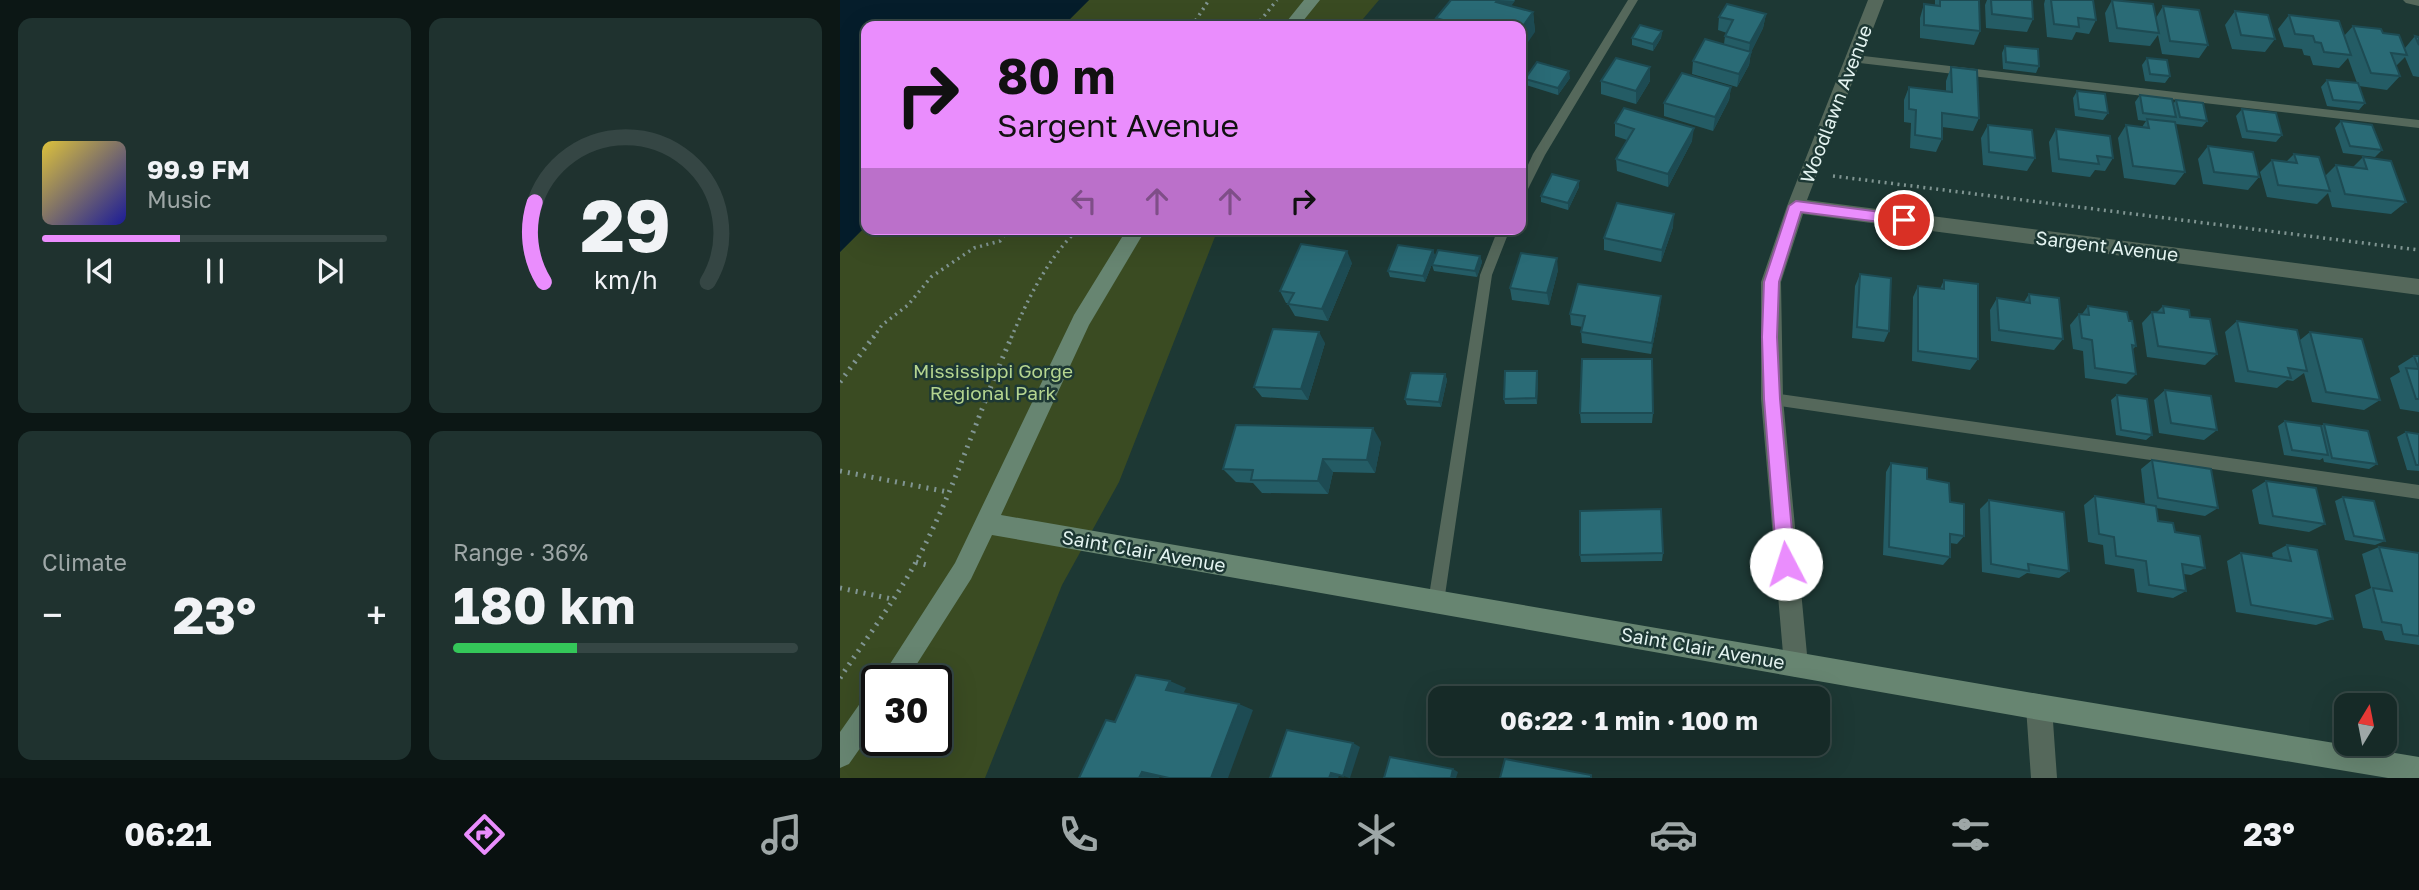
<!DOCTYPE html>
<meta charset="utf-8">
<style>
:root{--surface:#162a27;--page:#1f322f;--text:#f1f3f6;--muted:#9ea7a7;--line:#354644;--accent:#ea8dfd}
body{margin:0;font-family:"Golos Text",sans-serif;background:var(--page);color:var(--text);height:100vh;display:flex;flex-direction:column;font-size:26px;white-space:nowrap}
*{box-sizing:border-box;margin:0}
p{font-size:23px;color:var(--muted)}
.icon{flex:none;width:38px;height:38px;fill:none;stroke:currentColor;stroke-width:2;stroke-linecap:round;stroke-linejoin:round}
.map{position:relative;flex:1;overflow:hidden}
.details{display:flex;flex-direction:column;gap:18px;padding:18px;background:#0c1715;width:840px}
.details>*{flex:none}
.guide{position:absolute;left:21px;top:21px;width:665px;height:214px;border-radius:14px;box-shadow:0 7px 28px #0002,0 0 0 2px var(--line);background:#ea8dfd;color:#111;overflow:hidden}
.needle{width:46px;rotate:10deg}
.controls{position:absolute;left:1494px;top:693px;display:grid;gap:14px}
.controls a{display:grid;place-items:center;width:63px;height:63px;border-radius:14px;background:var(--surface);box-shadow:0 7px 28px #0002,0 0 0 2px var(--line);font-size:35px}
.speed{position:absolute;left:21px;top:665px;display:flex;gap:14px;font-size:35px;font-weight:700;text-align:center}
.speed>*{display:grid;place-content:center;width:91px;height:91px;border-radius:50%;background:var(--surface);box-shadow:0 7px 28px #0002,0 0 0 2px var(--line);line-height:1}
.speed .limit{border:4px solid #111;border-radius:10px;background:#fff;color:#111}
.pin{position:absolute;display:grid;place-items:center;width:60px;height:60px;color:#fff;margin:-30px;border:4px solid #fff;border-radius:50%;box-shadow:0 2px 7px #0007}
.me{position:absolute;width:77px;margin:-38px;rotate:355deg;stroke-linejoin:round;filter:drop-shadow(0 0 5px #0008)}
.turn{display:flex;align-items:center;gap:24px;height:147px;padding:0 21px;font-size:32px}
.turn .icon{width:91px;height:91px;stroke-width:2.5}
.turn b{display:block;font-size:49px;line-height:60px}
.lanes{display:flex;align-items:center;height:66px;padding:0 21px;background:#0003;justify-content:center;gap:35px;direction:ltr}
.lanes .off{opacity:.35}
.big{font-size:52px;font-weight:700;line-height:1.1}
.details .card{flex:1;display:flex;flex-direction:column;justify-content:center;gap:10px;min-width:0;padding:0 24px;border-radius:14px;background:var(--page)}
.details .dial{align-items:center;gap:0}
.dial svg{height:182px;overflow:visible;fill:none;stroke:var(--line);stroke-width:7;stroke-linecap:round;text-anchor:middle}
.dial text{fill:var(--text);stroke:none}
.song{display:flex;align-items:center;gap:21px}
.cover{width:84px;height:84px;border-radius:10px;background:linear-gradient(135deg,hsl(50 70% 55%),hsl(240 70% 35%))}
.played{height:7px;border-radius:4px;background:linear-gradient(90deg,var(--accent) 40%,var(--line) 40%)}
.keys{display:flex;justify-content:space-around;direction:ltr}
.heat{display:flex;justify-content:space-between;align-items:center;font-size:38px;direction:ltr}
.charge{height:10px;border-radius:5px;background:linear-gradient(90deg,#34c759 36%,var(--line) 0)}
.details .tiles{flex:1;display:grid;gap:18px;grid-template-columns:repeat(2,1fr)}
.trip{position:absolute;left:588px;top:686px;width:402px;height:70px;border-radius:14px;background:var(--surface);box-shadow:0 7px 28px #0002,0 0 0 2px var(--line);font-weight:700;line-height:70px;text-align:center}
.menu{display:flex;height:112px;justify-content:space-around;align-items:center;background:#091110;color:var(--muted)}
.menu .icon{width:49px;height:49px}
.menu .selected{color:var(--accent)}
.menu b{font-size:32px;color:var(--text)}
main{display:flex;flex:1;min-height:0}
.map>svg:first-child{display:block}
.green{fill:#3a4b22;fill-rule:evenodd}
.water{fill:#051d2b}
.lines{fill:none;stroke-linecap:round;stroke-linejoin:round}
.path-far1{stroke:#809592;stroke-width:3.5;stroke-dasharray:2 4.5;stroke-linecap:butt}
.path{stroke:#809592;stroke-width:5;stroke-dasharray:2 6;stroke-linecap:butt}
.lane{fill:#55685b;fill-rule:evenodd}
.street{fill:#55685b;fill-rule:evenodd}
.secondary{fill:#678571;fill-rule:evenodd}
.wall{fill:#245c65}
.shaded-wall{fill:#1d4b53}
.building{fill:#2a6b76;stroke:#1d4b53;stroke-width:2}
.route{fill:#ea8dfd;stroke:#985ca4;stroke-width:2}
.labels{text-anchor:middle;stroke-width:5;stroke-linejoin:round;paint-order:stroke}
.street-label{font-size:19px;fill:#e3f3f0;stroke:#1d3834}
.park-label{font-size:19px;fill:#b5d590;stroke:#1d3834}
</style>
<main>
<section class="details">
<div class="tiles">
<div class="card">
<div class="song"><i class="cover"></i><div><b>99.9 FM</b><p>Music</p></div></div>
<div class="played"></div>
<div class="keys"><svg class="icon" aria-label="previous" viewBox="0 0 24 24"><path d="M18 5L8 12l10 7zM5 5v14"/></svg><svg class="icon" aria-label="pause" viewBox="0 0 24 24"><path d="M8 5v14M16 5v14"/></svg><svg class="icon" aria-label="next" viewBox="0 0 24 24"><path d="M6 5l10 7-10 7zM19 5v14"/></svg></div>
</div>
<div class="card dial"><svg viewBox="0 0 100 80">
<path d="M14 69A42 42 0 1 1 86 69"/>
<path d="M14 69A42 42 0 0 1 10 34" stroke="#ea8dfd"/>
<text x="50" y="56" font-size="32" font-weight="700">29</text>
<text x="50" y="72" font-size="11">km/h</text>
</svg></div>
<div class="card"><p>Climate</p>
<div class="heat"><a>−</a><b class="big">23°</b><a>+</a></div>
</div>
<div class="card"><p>Range · 36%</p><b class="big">180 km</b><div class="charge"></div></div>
</div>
</section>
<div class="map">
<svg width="1579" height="778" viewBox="0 0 1579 778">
<rect width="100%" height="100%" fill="#1d3834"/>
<path class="green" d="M249,0h290l-22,26h-294z
M26,226v3h352l-99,253 -57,103 -77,193h-145v-526zM37,681h59v59h-59z"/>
<path class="water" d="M0,0h249l-26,26h-197v200l-26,26z"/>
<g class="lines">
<path class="path-far1" d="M352,26l17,-26
M416,26l21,-26
M993,176l586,74
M33,338l9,-13 26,-20 23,-28 43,-29 26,-7 8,-12
M171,338c18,-41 35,-77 67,-109"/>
<path class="path" d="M0,382l34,-46
M0,471l108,21
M76,562l14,4
M0,588l52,11
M0,678c25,-38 54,-76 76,-116 39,-72 63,-152 96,-226"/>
<path class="lane" d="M788,0h10l-93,155 -20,40 -4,1v-16l12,-26z
M1015,55l564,65v8l-568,-66v-6z
M658,229h12l-18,46 -48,327 -2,6 -6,2 -6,-2 -2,-6 52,-327z
M932,393l647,92v14l-647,-94 -5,-2 -2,-4 2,-4z"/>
<path class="street" d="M1028,0h16l-77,200 612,79v16l-616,-81 -22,68 2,117 25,266 -3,9 -9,3 -9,-3 -3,-9 -23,-266v-117l26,-76z
M1563,0h16v6l-13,-3z
M1199,694l9,4 4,9 5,71h-26l-5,-71 4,-9z"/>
<path class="secondary" d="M464,0h16l-21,26h-16z
M287,229h19l-57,96 -88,190 1038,179 380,63v21h-31l-349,-58 -1047,-185 -21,44 -65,102h-27l76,-118 119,-248z
M37,688v36l-28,40 -9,4v-36l28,-40z"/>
</g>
<path class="wall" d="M611,0h64l-4,6 22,6 2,20 -14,-6h-83l-2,-8z
M1095,0h44l1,31 -6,14 -54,-7v-20l4,-14 11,1z
M1147,0h45l1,19 -6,13 -41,-4 -1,-23z
M1205,0h48l3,20 -7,14 -13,-2 -4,8 -25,-3 -3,-33z
M1272,0h7l37,18 7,-12 45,39 -9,13 -37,-4 -4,-19 -8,11 -41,-4 -4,-29z
M1395,11l40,28 -10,13 -33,-3 -7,-24z
M926,14l-3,14 -12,24 -2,13 -12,22 -45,-13 1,-13 31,-17 1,-8 2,-3 -9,-3 1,-13z
M1449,15l55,21 9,-10 30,7 22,15 10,-12 4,1v40l-6,-1 -8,-19 -9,9 4,10 -13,14 -28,-4 6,17 -6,7 -32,-4 -6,-19 6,-7 30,3 -9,-25 -9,10 -26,-3 -3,-9 -6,-1 -2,-6 -18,-2 -6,-18z
M822,31l-1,7 -8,13 -21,-6v-7z
M1165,46l34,20 -3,7 -33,-4 -1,-16z
M1307,58l23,18 -5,7 -20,-2 -3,-16z
M1111,67l28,51 -6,13 -31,-4v12l-6,13 -26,-4 1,-25 -7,-1v-22l5,-13 37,4v-10z
M730,78l-12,17 -32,-10 -1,-6z
M761,81h49l-14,23 -35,-10z
M891,87l-2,13 -16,31 -49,-15v-13z
M1237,91l31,22 -5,7 -28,-4 -2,-18z
M1300,95l33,9 3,-4 31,21 -5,6 -26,-3 9,48 -10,13 -51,-7 -6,-40 8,-13 16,2 4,-6 -8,-1 -3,-18z
M1402,109l40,26 -6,7 -34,-4 -6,-22z
M1501,121l41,29 -7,7 -32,-4 -8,-25z
M775,123l77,18 -24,46 -51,-16 -1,-12 11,-19 -12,-4z
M1148,125l47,33 -8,13 -44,-6 -2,-27z
M1216,129l57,29 -8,13 -10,-1 -5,7 -38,-5 -3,-30z
M1368,146l51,31 -11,13 -45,-6 -5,-25z
M1454,154l31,22 11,-11 17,2 10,-10 43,45 -15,12 -59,-7 -4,-14 -11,11 -50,-7 -7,-25 12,-12 15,1z
M739,181v6l-11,23 -27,-8v-6z
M833,227l-12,35 -57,-12v-12z
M593,250l2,6 -10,26 -35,-5 -2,-6z
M640,256l2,6 -5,15 -43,-6 -2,-6z
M512,263l-24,58 -33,-5 -7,-12 1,-1h-3l-6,-12z
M718,270l-9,35 -37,-5 -2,-12z
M1020,274l29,57 -5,11 -32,-4 3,-52z
M1104,280l34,79 -8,11 -58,-9 1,-64 5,-11 22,3z
M1189,294l34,45 -9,11 -63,-9 -1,-31 7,-12 27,4z
M1248,306l41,15 7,25 -3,3 3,25 -10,10 -41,-6 -2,-27 -10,-2 -3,-24 9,-11h3z
M1323,306l27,11 27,37 -12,11 -58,-8 -5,-34 10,-11h5z
M820,308l-9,46 -69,-11 -1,-11 2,-5 -12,-2 -1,-11z
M1397,321l63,19 10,-8 70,68 -16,10 -52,-8 -8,-29 -11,8 -6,-1 -10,8 -42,-6 -10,-50z
M485,343l-17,57 -46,-3 -8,-10z
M1574,356h5v56l-19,-3 -10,-31 10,-6 -2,-6z
M697,371l1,5 -1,28h-32l-1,-5z
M605,374l2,6 -6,27 -34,-2 -2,-6z
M1325,390l52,40 -13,10 -45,-7 -5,-33z
M1277,395l35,40 -6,5 -30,-5 -5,-35z
M740,413h73l-1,10h-71z
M1445,421l36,5 3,-2 53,40 -8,5 -45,-7 -1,-4 -3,2 -36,-5 -6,-29z
M1566,432l13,2v37l-12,-1 -10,-33z
M541,442l-6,31 -42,-1 -5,22 -66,-1 -9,-10 -17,-1 -13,-13z
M1312,460l66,48 -13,8 -49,-8 2,13 17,11 30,36 -14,7 -7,-1 2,17 -13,7 -36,-6 -3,-23 -29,-5 -2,-19 -15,-3 -4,-37 11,-9 50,8 -4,-35z
M1051,463l36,16 23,23 14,34 -7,8 -7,-1v14l-7,8 -60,-10 3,-83z
M1426,481l59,43 -16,8 -50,-8 -7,-34z
M1503,497l42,44 -10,4 -30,-5 -10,-39z
M1149,500l80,71 -10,7 -32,-5 -8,5 -37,-6 -2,-63z
M1447,545l46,74 -17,6 -80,-13 -9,-51 14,-8 32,5 -1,-5z
M1539,547l40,6v92l-34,-5 -3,-9 -19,-3 -8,-33 16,-7 -9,-34z
M823,553l-1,8 -81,1 -1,-7z"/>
<path class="shaded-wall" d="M658,0l17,1 -16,20 -3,-19z
M693,12l2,20 -14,20v-23z
M926,14l-3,14 -12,24 -2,13 -12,22 2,-13 9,-18 2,-13z
M822,31l-1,7 -8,13v-7z
M810,67v14l-14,23v-13z
M729,71l1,7 -12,17v-7z
M891,87l-2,13 -16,31 2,-14z
M854,128l-2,13 -24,46v-13z
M739,181v6l-11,23v-7z
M834,214l-1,13 -12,35 1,-12z
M593,250l2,6 -10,26 -2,-6z
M507,251l5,12 -24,58 -6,-12z
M640,256l2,6 -5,15 -2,-6z
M717,258l1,12 -9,35 -2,-12z
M821,296l-1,12 -9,46 1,-11z
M479,332l6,11 -17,57 -7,-11z
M697,371l1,5 -1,28 -1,-6z
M605,374l2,6 -6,27 -2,-5z
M533,428l8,14 -6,31 -8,-13z
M483,459l10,13 -5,22 -10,-13z
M330,681l16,7 -4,8 -16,-6z
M399,704l14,6 -25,68h-17z
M513,743l7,4 -10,31 -7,-2z
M613,769l5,3 -2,6h-5z
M302,772l18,4 -1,2h-20z
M491,773l8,3 -1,2h-9z"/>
<path class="building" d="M611,0h47l-2,2 37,10 -12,17v-3h-58l-27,-8z
M1100,0h39l1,31 -56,-6v-21l16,2z
M1151,0h41l1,19 -41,-5z
M1211,0h42l3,20 -18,-2 1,9 -25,-3z
M1272,0l41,4 6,29 -42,-5z
M887,4l39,10 -16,29 -25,-7 8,-16 -14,-3z
M1323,6l36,4 9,35 -38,-4z
M1395,11l33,4 7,24 -34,-4z
M1449,15l50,6 12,34 -27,-3 -3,-9 -6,-1 -2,-6 -18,-2z
M800,25l22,6 -9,13 -21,-6z
M1513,26l28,3 2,4 16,2 8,20 -16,-2 9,23 -29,-3z
M1575,36l4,1v8z
M865,39l46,13 -12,22 -46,-13z
M1165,46l33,3 1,17 -33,-4z
M776,58l34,9 -14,24 -35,-10z
M1307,58l20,2 3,16 -20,-2z
M697,62l32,9 -11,17 -33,-9z
M1111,67l26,3 2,48 -37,-5v26l-27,-4 1,-25 -7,-1v-22l43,5z
M842,73l49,14 -16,30 -51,-14z
M1487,80l31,3 7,20 -32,-3z
M1237,91l28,3 3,19 -29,-4z
M1300,95l32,4 4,18 -33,-4z
M1336,100l27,3 4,18 -27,-4z
M784,108l70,20 -26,46 -52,-15 18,-30 -19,-6z
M1402,109l34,4 6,22 -35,-4z
M1307,119l28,3 10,50 -52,-6 -7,-41 23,3z
M1501,121l31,4 10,25 -32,-4z
M1148,125l44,5 3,28 -46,-6z
M1216,129l54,7 3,22 -16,-2 2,8 -40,-5z
M1368,146l45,6 6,25 -45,-5z
M1454,154l25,3 11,34 -52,-6 -6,-25 25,3z
M1523,157l28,4 15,41 -61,-8 -9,-29 31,4z
M712,174l27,7 -11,22 -27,-7z
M777,203l57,11 -12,36 -58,-12z
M461,244l46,7 -25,58 -34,-5 6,-11 -14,-2z
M558,245l35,5 -10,26 -35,-5z
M598,250l42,6 -5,15 -43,-6z
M681,253l36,5 -10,35 -37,-5z
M1020,274l31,4 -2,53 -32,-4z
M1104,280l34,4v75l-60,-8v-65l26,3z
M738,284l83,12 -9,47 -71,-11 4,-16 -15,-2z
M1189,294l30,4 4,41 -64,-9 -2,-32 33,5z
M1248,306l39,6 2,9h3l4,25 -4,-1 4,29 -41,-6 -3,-28 -10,-2 -3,-24 10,1z
M1323,306l26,4 1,7 20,2 7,35 -59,-8 -6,-34 12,1z
M1397,321l60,9 10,41 -19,-3 3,10 -43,-7z
M433,329l46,3 -18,57 -47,-2z
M1470,332l52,7 18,61 -54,-8z
M1574,356h5v43h-3l-10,-31 13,1z
M742,359h70l1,54h-73z
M665,371h32l-1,27 -32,1z
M571,373l34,1 -6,28 -34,-3z
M1325,390l46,6 6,34 -46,-7z
M1277,395l30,4 5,36 -31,-5z
M1445,421l36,5 7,29 -36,-5z
M1484,424l44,7 9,33 -45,-6z
M396,425l137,3 -6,32 -44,-1 -5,22 -67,-1 2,-10 -30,-1z
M1566,432l13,2v31h-3z
M1312,460l59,9 7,39 -60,-10z
M1051,463l36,5v11l22,4 1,19 14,2v32l-14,-2v23l-61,-10z
M1426,481l50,7 9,36 -52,-8z
M1255,496l61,10 2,15 15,2 2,9 25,4 5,32 -23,-4 4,27 -37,-6 -3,-24 -30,-5 -2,-19 -15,-3z
M1503,497l31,4 11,40 -31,-5z
M1149,500l75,12 5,59 -41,-7 1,7 -38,-7z
M821,509l2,44 -83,2v-44z
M1447,545l30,5 16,69 -82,-14 -10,-52 50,8z
M1539,547l40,6v83l-16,-2 -2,-9 -19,-3 -9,-34 19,3z
M296,675l34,6 -4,9 73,14 -28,74h-42l-27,-6 -3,6h-60l27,-58 9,2z
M447,730l66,13 -10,33 -12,-3 -2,5h-59z
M550,757l63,12 -2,9h-67z
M665,759l86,16v3h-91z"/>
<path class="route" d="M956,201l108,14 7,5 -7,5 -103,-13 -22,70 -2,55 3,62 15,165 -2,6 -7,2 -6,-2 -3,-6 -13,-165 -2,-62 2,-55 25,-76z"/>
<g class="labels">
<g class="street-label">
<text transform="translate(996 104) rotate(-69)" y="7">Woodlawn Avenue</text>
<text transform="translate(1267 246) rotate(7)" y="7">Sargent Avenue</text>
<text transform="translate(304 551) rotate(10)" y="7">Saint Clair Avenue</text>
<text transform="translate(863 648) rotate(10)" y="7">Saint Clair Avenue</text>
</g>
<g class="park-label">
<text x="153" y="378">Mississippi Gorge<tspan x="153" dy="22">Regional Park</tspan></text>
</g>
</g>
</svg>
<div class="controls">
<a><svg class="needle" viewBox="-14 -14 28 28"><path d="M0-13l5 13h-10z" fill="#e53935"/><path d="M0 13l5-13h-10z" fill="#9ea7a7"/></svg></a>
</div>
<div class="speed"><div class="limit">30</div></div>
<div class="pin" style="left:1064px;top:220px;background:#d93025"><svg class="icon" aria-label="arrive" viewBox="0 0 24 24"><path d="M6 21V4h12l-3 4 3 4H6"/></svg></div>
<svg class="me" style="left:946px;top:564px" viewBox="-20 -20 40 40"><circle r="19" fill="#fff"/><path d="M0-13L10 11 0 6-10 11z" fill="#ea8dfd"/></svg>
<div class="trip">06:22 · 1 min · 100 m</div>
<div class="guide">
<div class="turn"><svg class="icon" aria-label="right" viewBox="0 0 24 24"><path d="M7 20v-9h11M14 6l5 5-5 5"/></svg><div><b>80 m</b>Sargent Avenue</div></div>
<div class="lanes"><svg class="icon off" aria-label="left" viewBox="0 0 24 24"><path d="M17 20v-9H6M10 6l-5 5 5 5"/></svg><svg class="icon off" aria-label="ahead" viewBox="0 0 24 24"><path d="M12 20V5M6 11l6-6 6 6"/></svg><svg class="icon off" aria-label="ahead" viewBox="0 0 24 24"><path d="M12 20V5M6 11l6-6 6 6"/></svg><svg class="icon" aria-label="right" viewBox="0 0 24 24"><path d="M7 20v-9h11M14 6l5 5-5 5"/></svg></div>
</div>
</div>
</main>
<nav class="menu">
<b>06:21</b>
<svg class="icon selected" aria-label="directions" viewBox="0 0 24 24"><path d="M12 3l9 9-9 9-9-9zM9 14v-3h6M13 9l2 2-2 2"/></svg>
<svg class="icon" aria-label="music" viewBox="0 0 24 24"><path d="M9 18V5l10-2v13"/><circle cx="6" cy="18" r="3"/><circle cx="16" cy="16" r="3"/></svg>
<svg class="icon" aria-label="phone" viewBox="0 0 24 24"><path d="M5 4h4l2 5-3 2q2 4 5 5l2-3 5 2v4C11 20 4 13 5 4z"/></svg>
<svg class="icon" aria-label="climate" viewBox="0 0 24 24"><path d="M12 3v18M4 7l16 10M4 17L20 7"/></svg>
<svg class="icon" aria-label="car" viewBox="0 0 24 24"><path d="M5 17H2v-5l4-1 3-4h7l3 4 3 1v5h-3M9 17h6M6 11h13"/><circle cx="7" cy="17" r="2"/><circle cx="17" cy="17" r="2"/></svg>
<svg class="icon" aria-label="filters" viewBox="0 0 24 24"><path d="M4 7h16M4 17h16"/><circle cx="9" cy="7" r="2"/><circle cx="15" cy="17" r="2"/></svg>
<b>23°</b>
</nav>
